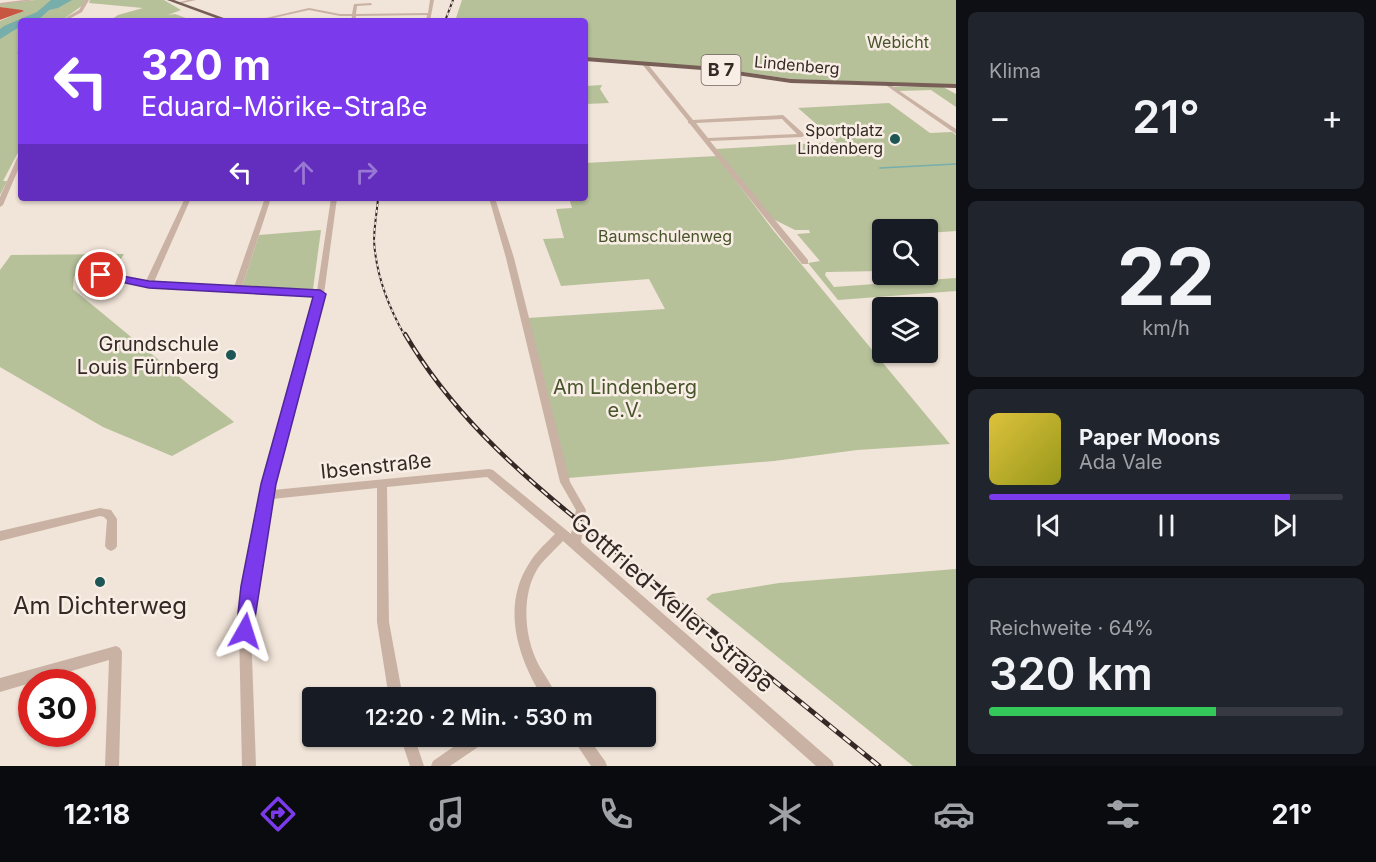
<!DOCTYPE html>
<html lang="de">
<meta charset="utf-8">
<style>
:root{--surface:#171b24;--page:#20242c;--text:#f1f3f6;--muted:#9ea1a6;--line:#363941;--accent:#7c3aed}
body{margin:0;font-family:Inter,sans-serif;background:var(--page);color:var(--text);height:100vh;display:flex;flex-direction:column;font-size:22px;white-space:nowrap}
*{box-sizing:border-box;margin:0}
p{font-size:20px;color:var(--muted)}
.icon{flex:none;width:33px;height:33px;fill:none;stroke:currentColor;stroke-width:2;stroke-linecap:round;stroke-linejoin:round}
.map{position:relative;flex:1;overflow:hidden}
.details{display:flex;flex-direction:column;gap:12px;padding:12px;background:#0d0f14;width:420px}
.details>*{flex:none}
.hud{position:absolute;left:18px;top:18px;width:570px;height:183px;border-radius:6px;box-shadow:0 2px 4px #0004;background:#7c3aed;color:#fff;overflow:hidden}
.tools{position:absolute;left:872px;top:219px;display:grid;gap:12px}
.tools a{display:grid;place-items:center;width:66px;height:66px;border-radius:6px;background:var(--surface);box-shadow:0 2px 4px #0004;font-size:30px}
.speed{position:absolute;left:18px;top:669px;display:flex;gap:12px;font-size:30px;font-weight:700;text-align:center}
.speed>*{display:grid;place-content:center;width:78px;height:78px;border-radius:50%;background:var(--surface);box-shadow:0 2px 4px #0004;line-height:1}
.speed .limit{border:9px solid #d22;background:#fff;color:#111}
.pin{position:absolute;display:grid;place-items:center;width:51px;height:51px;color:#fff;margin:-26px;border:3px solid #fff;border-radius:50%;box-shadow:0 2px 6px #0007}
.me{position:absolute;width:66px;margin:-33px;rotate:6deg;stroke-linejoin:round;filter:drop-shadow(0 0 4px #0008)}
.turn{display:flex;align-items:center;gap:21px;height:126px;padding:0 24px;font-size:27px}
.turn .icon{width:78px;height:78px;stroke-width:2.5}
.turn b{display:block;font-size:42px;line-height:51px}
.lanes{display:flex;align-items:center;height:57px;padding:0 24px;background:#0003;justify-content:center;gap:30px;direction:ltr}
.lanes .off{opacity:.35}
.big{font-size:45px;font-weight:600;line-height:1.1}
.details .tile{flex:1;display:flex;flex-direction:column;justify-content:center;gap:9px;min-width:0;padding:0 21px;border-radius:9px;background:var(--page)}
.details .dial{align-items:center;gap:0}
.dial b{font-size:78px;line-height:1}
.song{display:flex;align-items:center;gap:18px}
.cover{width:72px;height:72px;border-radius:9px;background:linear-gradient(135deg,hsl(50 70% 55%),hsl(60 70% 35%))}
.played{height:6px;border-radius:3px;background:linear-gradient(90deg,var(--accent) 85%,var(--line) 85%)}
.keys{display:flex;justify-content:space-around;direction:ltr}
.heat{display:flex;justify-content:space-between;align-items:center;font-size:33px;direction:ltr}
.charge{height:9px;border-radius:4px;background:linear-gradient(90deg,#34c759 64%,var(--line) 0)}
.trip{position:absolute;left:302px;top:687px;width:354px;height:60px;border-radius:6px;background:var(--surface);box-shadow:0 2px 4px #0004;font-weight:600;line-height:60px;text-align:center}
.tab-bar{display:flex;height:96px;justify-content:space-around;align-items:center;background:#090b0e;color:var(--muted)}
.tab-bar .icon{width:42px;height:42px}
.tab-bar .current{color:var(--accent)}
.tab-bar b{font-size:27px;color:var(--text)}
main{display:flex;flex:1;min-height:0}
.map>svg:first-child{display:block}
.green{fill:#b6c099}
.water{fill:#77aeac}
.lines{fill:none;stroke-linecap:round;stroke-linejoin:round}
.stream{stroke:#77aeac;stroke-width:1.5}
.building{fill:#c75741}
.minor{fill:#c9b2a4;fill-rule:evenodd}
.major{fill:#775f57;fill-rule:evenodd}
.rail-far2-casing{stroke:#352926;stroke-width:2}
.rail-far1-casing{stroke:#352926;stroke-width:4.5}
.rail-casing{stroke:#352926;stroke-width:5}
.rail-far2{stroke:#f9eee5;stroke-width:1.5;stroke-dasharray:3;stroke-linecap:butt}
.rail-far1{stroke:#f9eee5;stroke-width:2;stroke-dasharray:8;stroke-linecap:butt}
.rail{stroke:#f9eee5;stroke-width:3;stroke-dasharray:9;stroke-linecap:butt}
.route{fill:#7c3aed;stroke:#51269a;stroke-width:1.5}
.poi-dot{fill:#1c5655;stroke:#f9eee5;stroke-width:2}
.labels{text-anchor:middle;stroke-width:5;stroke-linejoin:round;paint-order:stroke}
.far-park-label{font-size:16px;fill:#47532a;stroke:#f9eee5}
.far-street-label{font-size:16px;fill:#352926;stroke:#f9eee5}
.far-poi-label{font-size:16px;fill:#352926;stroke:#f9eee5;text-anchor:end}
.shield{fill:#f9eee5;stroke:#70645f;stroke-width:1.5}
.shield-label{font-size:18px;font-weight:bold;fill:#352926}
.poi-label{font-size:20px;fill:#352926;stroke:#f9eee5;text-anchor:end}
.park-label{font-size:20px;fill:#47532a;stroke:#f9eee5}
.street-label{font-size:20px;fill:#352926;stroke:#f9eee5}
.near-street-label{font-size:24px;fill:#352926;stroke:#f9eee5}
.near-poi-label{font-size:24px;fill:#352926;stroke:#f9eee5}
</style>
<main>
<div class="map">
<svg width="956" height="766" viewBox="0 0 956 766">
<rect width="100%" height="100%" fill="#f1e4d8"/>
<path class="green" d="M36,0h50l-3,5 -22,16h-40v126l-18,34h4l-7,14v-174l23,-10 -23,-4v-3z
M90,0h74l17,10 -13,5 7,-1 19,7h-85l9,-6 25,-7 -54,-5z
M462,0h494v85l-165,-6 -62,-9 -144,-12v-37h-130z
M602,85l-2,4 9,14 -24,1v-18z
M893,87h50l13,7v13l-25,-17 -33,1z
M889,103l41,30 22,-1 4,3v96l-29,2v-3h-45v41l-56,1 -1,3 9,12 122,-9v13l-118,9 -30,-37 12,-2 -23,-27 13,-1 -1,-3h-14l-22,-11 -57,-70 121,-7 -39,-34z
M717,156l56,74 177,214 -93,6 -83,11 -206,17 -40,-160 137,-9 -16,-30 -88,7 -18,-47 21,-1 -8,-29 16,-1 -3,-10h16v-35z
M321,230l-8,59 -71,-2 17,-52z
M124,254l-10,16 -40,6 -1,13 161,133 -62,34 -69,-29 -103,-60v-97l11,-15z
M956,569v197h-43l-207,-167 6,-5 67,-11z"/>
<path class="water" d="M51,0h21l-14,8 -9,2 -12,11h-16v5l-21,13v-10l4,-3 33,-14z"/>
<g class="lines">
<path class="stream" d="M18,53l3,-2
M880,168l76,-4"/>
</g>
<path class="building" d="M0,7l22,3 2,1 -24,9z"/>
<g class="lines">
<path class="minor" d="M24,0h11l-35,5v-2z
M85,0h4l-7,12 -13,7 38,2h-42l2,-4 12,-7z
M188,0h8l-18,4 -2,-1z
M430,0h4l-4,21h-4l1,-6 -71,1 -1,5h-4l1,-5h-12l-31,-6 -49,11h-7l56,-13 31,6h12l2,-10 17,-1 1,2 -15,1 -1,8 72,-1z
M642,62h4l47,58 90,-5 21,19 1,1 -3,2 -92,4 98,119v4h-6l-112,-140 -2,-1v-2l-46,-57zM782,119l15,15 -89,4 -12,-15z
M889,84l67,45v5l-69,-48v-1z
M21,154v9l-18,42 -3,2v-10l18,-41z
M185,198h6l-37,84 80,5 31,-89h6l-29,89 75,4 14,-93h6l-13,96 -51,196 216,-21 4,1 78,64 5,-24 -16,-28 -54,-224 -17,-60h6l19,60 56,224 16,28 -5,32 251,219 2,5h-18l-253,-225c-8,9 -18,17 -25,27 -16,25 -14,63 -3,89 6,15 17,26 22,41h-14c-26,-41 -42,-93 -13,-136 7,-11 16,-19 25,-28l-68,-57 -100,10 2,135 14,76h-14l-12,-76v-134l-105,11 -17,100 -4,32 5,135h-14l-3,-135 4,-32 18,-104 55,-199 -167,-10 -45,-9 -14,1v-4l14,-1 42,8z
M100,508l11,2 6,9v27l-2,3 -4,2 -4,-2 -2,-3 2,-26 -3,-3 -4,-1 -100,25v-10z
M116,646l4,2 2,4 -3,114h-14l4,-106 -109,32v-14z
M400,736h14l10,30h-14z
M469,736h20l-2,5 -37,25h-19l2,-5z
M571,736h16l18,25 2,5h-16z"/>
<path class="major" d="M167,0h7l58,21h-8z
M585,57l117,9 89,13 165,5v4l-165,-5 -89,-13 -117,-9z"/>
<g class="rail-far2-casing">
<path id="rail-far2" d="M445,21l8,-21
M378,198c-1,14 -4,29 -4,43 2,33 15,67 31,95"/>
</g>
<g class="rail-far1-casing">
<path id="rail-far1" d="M405,334c44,75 108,134 175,188"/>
</g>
<g class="rail-casing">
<path id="rail" d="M578,521l301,245"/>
</g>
<use href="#rail-far2" class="rail-far2"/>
<use href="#rail-far1" class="rail-far1"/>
<use href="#rail" class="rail"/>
</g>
<path class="route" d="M101,272l48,9 171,9 6,4 -50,190 -24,153 -7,3 -6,-3 -3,-6 5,-45 20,-102 52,-187 -164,-9 -52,-11v-4z"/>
<g class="poi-dot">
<circle cx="895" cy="139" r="6"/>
<circle cx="231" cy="355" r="6"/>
<circle cx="100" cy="582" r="6"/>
</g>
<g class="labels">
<g class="far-park-label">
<text x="898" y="48">Webicht</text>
<text x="665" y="242">Baumschulenweg</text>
</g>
<g class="far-street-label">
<text transform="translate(797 65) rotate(5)" y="6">Lindenberg</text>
</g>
<g class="far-poi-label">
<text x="883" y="136">Sportplatz<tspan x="883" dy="18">Lindenberg</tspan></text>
</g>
<rect class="shield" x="701.5" y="55" width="39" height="30" rx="4.5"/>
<g class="shield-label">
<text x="721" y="76">B 7</text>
</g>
<g class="poi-label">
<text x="219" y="351">Grundschule<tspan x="219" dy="23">Louis Fürnberg</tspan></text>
</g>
<g class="park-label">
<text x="625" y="394">Am Lindenberg<tspan x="625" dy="23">e.V.</tspan></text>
</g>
<g class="street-label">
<text transform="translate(376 466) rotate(-6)" y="7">Ibsenstraße</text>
</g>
<g class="near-street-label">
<text transform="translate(672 603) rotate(41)" y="8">Gottfried-Keller-Straße</text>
</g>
<g class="near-poi-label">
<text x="100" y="614">Am Dichterweg</text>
</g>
</g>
</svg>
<div class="tools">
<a><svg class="icon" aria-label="search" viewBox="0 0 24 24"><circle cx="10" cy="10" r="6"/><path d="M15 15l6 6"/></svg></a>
<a><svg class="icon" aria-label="layers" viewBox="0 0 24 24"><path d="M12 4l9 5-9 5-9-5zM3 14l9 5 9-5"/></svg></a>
</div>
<div class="speed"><div class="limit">30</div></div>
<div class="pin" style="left:101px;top:275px;background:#d93025"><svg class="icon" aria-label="arrive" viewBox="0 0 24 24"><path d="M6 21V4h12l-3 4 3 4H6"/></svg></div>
<svg class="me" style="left:245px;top:631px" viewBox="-20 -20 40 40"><path d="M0-17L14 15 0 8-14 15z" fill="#7c3aed" stroke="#fff" stroke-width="4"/></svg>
<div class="trip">12:20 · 2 Min. · 530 m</div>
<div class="hud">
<div class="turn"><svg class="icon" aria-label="left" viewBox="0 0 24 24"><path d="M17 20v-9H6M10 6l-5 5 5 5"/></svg><div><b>320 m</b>Eduard-Mörike-Straße</div></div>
<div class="lanes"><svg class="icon" aria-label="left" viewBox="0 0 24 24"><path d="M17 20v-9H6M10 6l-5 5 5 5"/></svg><svg class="icon off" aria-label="ahead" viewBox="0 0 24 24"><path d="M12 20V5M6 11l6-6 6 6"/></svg><svg class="icon off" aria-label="right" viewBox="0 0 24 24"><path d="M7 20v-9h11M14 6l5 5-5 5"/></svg></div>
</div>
</div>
<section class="details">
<div class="tile"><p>Klima</p>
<div class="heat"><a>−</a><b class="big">21°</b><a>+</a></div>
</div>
<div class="tile dial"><b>22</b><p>km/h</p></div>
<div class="tile">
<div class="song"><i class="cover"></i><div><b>Paper Moons</b><p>Ada Vale</p></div></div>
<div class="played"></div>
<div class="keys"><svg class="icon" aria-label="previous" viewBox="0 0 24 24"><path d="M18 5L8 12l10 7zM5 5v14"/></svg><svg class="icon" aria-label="pause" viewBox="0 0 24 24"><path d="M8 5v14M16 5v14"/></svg><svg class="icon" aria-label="next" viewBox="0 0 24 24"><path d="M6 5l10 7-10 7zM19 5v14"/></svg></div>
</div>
<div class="tile"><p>Reichweite · 64%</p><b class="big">320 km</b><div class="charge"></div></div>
</section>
</main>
<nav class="tab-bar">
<b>12:18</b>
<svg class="icon current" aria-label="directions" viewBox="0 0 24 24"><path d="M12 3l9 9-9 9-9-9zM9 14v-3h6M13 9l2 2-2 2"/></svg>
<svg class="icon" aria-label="music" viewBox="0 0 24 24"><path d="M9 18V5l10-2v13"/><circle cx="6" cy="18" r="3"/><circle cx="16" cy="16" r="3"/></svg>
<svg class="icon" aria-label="phone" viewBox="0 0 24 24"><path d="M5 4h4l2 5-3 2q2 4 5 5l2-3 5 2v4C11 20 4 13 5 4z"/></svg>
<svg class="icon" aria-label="climate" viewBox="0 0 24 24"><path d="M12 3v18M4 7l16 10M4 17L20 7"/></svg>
<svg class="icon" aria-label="car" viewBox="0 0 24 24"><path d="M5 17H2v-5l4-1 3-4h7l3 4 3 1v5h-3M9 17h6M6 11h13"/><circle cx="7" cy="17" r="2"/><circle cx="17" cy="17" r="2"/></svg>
<svg class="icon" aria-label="filters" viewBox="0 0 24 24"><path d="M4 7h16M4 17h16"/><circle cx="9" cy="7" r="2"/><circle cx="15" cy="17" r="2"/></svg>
<b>21°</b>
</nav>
